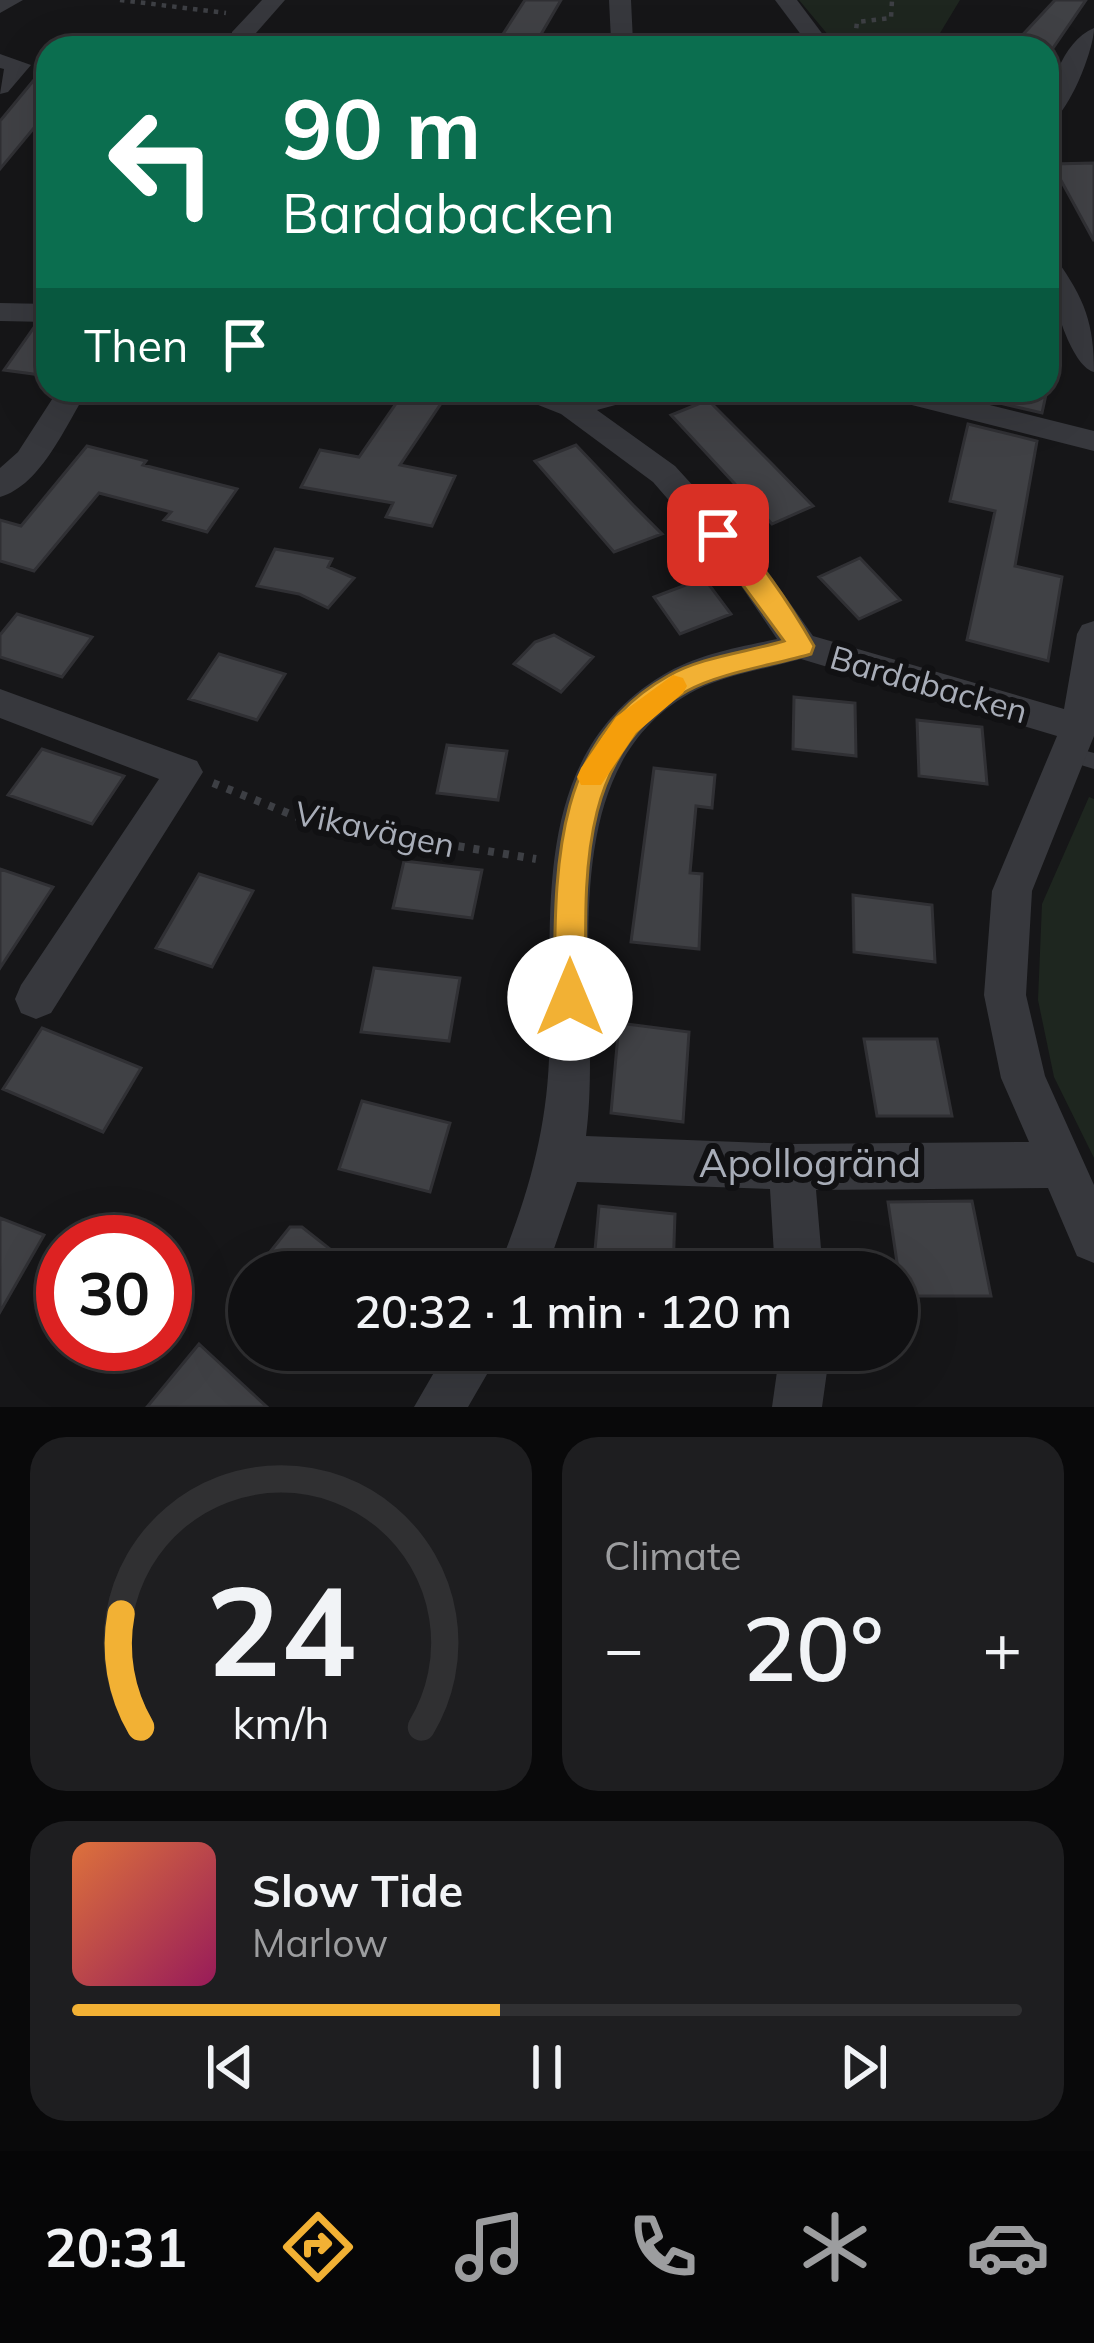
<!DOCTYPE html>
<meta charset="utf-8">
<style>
:root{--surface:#101012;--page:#1e1e20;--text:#f1f3f6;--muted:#9c9d9f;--line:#303032;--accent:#f2b134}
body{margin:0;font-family:Mulish,sans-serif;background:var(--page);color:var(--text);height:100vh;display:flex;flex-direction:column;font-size:45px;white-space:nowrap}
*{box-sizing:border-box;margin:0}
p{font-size:39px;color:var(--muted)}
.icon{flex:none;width:66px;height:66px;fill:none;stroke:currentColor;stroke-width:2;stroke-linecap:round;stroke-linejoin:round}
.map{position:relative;height:1407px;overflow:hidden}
.details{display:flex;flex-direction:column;gap:30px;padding:30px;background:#09090a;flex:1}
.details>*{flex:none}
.top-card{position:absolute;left:36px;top:36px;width:1023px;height:366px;border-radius:36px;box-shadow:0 12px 48px #0002,0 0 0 3px var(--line);background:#0b6e4f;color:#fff;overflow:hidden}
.speed{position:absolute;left:36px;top:1215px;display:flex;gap:24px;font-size:60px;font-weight:700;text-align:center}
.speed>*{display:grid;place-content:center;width:156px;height:156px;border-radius:50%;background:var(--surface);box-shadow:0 12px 48px #0002,0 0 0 3px var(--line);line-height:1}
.speed .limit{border:18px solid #d22;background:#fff;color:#111}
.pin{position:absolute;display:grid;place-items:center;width:102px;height:102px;color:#fff;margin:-51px;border-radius:24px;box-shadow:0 6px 18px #0006}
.me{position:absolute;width:132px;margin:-66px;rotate:0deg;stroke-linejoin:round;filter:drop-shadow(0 0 9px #0008)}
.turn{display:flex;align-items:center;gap:42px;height:252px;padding:0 48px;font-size:54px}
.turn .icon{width:156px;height:156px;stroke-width:2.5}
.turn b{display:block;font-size:84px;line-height:102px}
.then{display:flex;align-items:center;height:114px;padding:0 48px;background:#0003;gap:24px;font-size:45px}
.big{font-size:90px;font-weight:600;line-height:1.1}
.details .card{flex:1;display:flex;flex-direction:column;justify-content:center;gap:18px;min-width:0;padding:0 42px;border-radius:36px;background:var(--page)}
.details .dial{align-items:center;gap:0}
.dial svg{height:312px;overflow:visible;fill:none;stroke:var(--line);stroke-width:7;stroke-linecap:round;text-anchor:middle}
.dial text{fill:var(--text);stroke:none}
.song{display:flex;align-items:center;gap:36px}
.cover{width:144px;height:144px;border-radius:18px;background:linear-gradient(135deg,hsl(20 70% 55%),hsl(330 70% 35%))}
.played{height:12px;border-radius:6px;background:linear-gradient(90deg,var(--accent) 45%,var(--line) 45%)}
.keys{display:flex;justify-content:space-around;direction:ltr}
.heat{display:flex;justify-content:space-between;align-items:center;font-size:66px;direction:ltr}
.details .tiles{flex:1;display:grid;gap:30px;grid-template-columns:1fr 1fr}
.card:last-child{grid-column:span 2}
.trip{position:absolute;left:228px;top:1251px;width:690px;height:120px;border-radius:60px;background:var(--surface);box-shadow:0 12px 48px #0002,0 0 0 3px var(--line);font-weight:600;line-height:120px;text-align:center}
.menu{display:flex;height:192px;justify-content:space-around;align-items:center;background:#060607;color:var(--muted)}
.menu .icon{width:84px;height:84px}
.menu .active{color:var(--accent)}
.menu b{font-size:54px;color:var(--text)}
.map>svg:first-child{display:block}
.green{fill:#1e261f}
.building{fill:#404145;stroke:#303034;stroke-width:3}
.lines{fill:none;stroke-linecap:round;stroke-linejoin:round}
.path-far1{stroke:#3d3f44;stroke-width:4.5;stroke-dasharray:4.5 6;stroke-linecap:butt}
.path{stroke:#3d3f44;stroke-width:8;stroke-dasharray:6 9;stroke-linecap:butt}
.service{fill:#37383d;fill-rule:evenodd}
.minor{fill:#37383d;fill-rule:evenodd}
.route{fill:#f2b134;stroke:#9d7322;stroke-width:3}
.slow{fill:#f59e0b}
.labels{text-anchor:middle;stroke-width:12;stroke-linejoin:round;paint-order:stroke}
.street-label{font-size:33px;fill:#a8adb8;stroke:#111113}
.near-street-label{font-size:39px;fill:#a8adb8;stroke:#111113}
</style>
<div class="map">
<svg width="1094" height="1407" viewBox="0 0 1094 1407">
<rect width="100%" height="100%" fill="#161618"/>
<path class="green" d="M799,0h161l-29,48h-92z
M1089,797l5,2v359l-40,-81 -16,-77 4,-96z"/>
<path class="building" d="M525,0h36l-28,48h-39z
M1055,0h31l-35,51 -35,-9z
M48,63v48l-48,58v-48z
M1094,163v78l-42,-77z
M35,326h13v50l-44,-6z
M976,390h71l-5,23 -68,-16z
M404,392l38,10 -42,63 55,11 -23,50 -46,-9 7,-14 -92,-16 19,-37 39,7z
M708,400l64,64 41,42 -41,18 -101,-109z
M968,424l69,17 -22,125 47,11 -14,84 -81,-21 28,-129 -45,-10z
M576,445l57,60 29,29 -48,18 -79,-91z
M87,446l59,15 -3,4 94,24 -30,43 -43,-12 7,-8 -72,-19 -65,78 -34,-10v-41l21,6z
M275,549l57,10 -4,8 26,11 -26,30 -29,-14 -42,-8z
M860,558l40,42 -41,19 -40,-42z
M704,578l27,36 -51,20 -26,-37z
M17,614l75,23 -30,40 -62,-20v-22z
M554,635l39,22 -32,35 -47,-28 21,-22z
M219,654l66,20 -28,46 -68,-21z
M794,697l61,6 1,53 -63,-7z
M917,720l65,7 5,57 -68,-8z
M447,745l60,6 -9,49 -61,-7z
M42,749l82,27 -32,48 -84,-29z
M654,768l61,7 -3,33 -16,-2 -6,67 12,1 -3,75 -68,-7z
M404,861l78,9 -10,48 -79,-10z
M0,869l53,18 -53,81z
M199,874l54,17 -41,76 -56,-19z
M853,895l79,10 3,57 -81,-10z
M374,968l86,10 -11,63 -88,-9z
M619,1023l70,9 -6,90 -72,-9z
M42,1028l99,40 -38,64 -100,-43z
M864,1039h73l15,77h-75z
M362,1101l88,22 -20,69 -91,-23z
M972,1201l19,95h-89l-14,-94z
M599,1206l76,8 -2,58h-80z
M0,1218l44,17 -44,77z
M290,1227h12l57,45h-105z
M199,1344l68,63h-120z"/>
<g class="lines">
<path class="path-far1" d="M120,0l106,13
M845,41l10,-2 2,-17 34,-4 1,-18"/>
<path class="path" d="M213,783l97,39 226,37"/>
<path class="service" d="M1068,746l26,7v16l-33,-10 -2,-5 2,-5z"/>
<path class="minor" d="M0,0h23l-23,13z
M262,0h23l-37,42h-16v-10z
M609,0h22l2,42 -5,6h-25l8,-8z
M775,0h22l36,48h-22z
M1094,28c0,22 -26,89 -47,96 0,-32 14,-82 47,-96z
M0,54l31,11 -23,27 -8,2 4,-25 -4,-1z
M1047,257l9,2c29,40 38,65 38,113 -26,-7 -47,-90 -47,-115z
M0,303l48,1v18l-48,-1z
M58,390h30c-22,34 -46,95 -88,107v-29l18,-16z
M513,390h43l18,7 25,-7h51l-5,7 -48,13 78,56 82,90 56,80 251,73 13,-75 5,-9 12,-4v115l-62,155 -6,104 19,81 49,109v78l-17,-7 -29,-68 -232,2 7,82h-48l-5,-83 -193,-7 -31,90h-49c29,-70 49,-137 52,-213 5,-137 -24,-301 114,-384 34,-21 77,-28 114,-36l-44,-65 -80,-92 -92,-68 -43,-17zM801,659l256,77 -65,155 -8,104 17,83 28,64 -238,2 -205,-8c19,-141 -45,-366 110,-446 32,-16 70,-21 105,-31z
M875,390h54l165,41v20l-214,-54z
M0,689l197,72 6,11 -152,241 -15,6 -15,-6 -6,-14 6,-14 138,-206 -159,-61z
M447,1350h54l-33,57h-54z
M780,1350h50l-8,57h-50z"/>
</g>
<path class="route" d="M718,526c30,10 80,92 96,120l-3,8c-37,11 -92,19 -124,37 -114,63 -101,196 -101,307l-4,11 -12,4 -11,-4 -5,-11c2,-119 -6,-255 114,-322 32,-19 80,-24 116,-35l-78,-106z"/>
<path class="slow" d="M673,675l10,3 4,8 -4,7 -47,40 -35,52h-20l-4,-8 4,-9 35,-51z"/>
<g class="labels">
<g class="street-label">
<text transform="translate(929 684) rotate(16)" y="12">Bardabacken</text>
<text transform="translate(375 829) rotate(12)" y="12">Vikavägen</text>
</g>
<g class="near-street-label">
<text x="810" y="1177">Apollogränd</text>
</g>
</g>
</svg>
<div class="speed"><div class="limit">30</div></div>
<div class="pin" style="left:718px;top:535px;background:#d93025"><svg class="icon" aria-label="arrive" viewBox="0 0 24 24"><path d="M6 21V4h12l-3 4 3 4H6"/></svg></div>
<svg class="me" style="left:570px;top:998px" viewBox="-20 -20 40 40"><circle r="19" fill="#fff"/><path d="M0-13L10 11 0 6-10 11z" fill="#f2b134"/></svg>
<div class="trip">20:32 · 1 min · 120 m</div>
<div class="top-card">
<div class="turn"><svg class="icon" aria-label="left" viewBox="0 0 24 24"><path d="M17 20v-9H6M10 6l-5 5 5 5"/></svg><div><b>90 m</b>Bardabacken</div></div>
<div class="then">Then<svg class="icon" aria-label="arrive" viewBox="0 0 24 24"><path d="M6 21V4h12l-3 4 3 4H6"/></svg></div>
</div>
</div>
<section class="details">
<div class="tiles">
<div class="card dial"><svg viewBox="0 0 100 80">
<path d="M14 69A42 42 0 1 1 86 69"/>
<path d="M14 69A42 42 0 0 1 9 40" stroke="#f2b134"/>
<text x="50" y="56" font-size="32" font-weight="700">24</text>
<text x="50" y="72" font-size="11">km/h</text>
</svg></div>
<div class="card"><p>Climate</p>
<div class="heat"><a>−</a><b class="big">20°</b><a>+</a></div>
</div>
<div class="card">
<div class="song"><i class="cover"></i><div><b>Slow Tide</b><p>Marlow</p></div></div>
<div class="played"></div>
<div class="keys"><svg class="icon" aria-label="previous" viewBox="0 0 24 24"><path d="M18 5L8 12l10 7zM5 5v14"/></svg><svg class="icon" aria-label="pause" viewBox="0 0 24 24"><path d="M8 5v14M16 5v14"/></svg><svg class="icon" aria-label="next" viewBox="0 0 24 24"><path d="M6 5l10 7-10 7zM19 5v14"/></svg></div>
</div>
</div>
</section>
<nav class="menu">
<b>20:31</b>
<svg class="icon active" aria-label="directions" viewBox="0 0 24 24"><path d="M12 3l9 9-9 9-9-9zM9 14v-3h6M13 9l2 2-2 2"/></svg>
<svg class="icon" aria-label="music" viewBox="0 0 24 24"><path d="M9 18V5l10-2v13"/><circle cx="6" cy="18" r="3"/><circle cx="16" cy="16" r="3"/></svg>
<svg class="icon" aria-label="phone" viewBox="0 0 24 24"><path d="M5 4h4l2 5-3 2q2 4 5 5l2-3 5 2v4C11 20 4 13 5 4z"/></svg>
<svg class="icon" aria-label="climate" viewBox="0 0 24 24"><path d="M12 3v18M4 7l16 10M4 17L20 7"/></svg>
<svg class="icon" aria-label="car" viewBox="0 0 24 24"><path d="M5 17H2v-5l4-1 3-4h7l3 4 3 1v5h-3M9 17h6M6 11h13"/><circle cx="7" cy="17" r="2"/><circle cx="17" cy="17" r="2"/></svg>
</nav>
